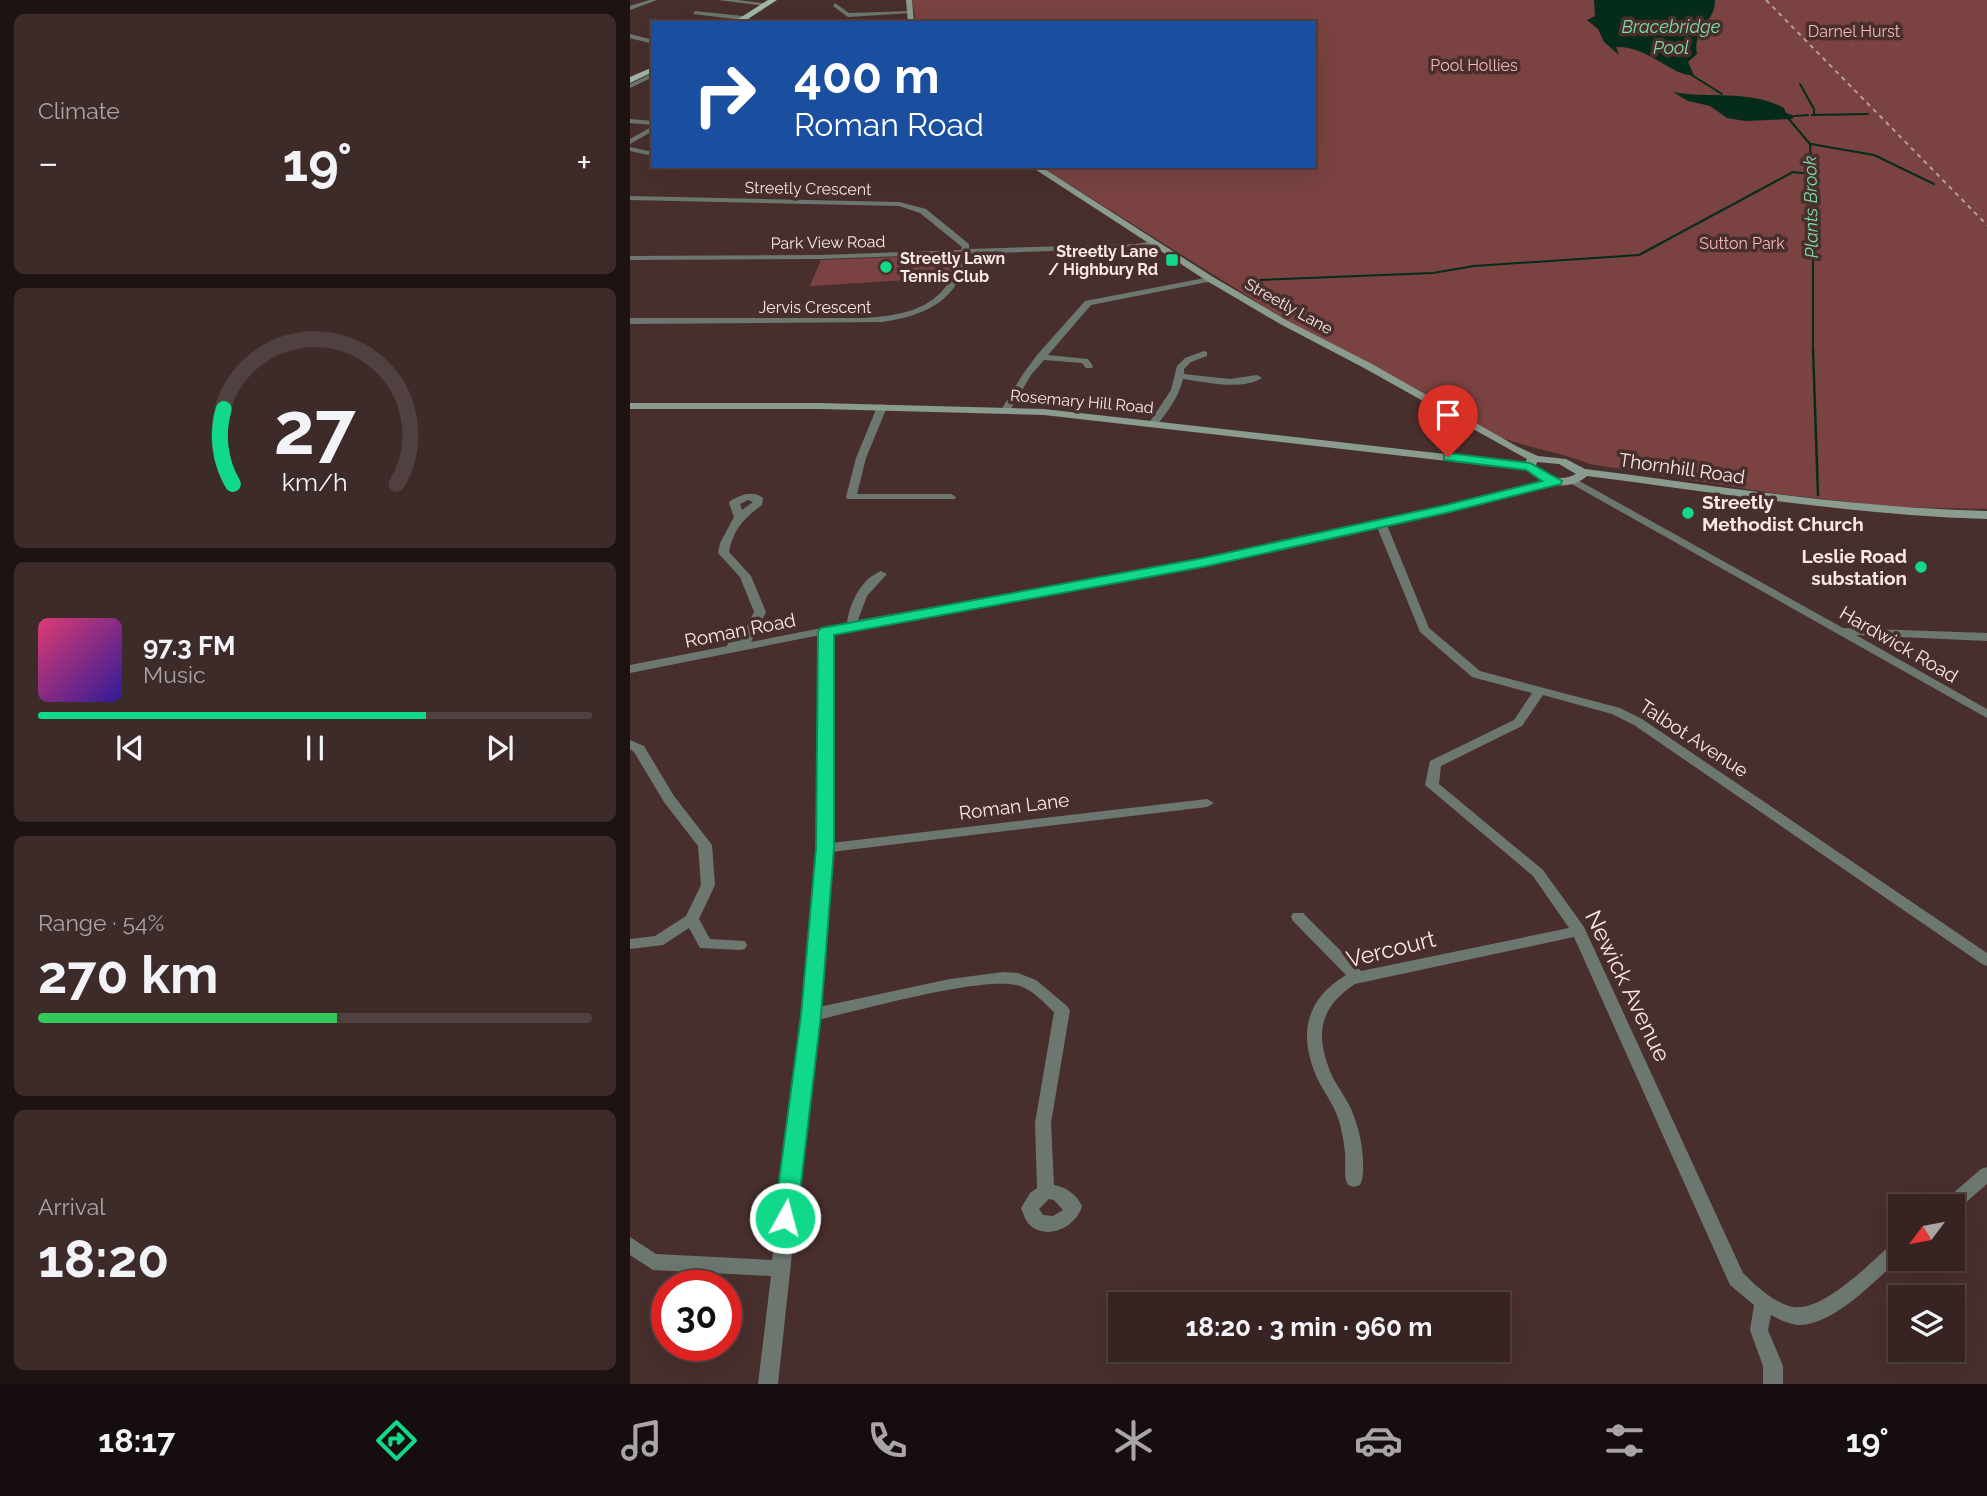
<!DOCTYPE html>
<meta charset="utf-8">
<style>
:root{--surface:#362322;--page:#3d2b2a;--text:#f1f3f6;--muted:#aaa4a5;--line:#504040;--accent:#10d98a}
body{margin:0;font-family:Raleway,sans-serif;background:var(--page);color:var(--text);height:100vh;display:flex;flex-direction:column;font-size:26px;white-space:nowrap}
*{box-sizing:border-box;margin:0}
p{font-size:23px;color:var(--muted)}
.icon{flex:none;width:38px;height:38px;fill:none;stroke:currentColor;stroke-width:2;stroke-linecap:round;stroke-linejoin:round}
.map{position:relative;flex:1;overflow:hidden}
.side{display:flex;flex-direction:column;gap:14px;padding:14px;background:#1e1313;width:630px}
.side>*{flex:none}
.banner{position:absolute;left:21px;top:21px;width:665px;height:147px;border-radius:0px;box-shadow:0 7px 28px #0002,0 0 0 2px var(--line);background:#1a4fa0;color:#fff;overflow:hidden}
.needle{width:46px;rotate:238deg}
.tools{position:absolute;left:1258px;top:1194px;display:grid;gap:14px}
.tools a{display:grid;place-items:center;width:77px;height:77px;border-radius:0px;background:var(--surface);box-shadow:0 7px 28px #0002,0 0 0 2px var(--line);font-size:35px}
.speed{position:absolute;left:21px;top:1270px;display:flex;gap:14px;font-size:35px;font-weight:700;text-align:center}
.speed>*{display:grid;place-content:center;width:91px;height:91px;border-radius:50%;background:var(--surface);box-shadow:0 7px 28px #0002,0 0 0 2px var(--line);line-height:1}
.speed .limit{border:10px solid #d22;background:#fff;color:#111}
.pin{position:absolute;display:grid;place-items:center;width:60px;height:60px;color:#fff;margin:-72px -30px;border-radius:50% 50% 50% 0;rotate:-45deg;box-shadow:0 0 7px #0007}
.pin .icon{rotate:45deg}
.me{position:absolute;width:77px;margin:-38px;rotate:7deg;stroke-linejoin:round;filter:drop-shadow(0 0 5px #0008)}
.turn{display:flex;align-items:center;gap:24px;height:147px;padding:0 28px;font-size:32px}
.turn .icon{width:91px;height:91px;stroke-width:2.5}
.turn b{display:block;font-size:49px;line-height:60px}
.big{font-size:52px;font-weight:700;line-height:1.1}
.side .tile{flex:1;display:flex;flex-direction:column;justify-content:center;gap:10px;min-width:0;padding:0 24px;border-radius:10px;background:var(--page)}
.side .dial{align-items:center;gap:0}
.dial svg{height:182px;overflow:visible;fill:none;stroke:var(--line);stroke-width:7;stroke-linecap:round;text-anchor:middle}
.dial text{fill:var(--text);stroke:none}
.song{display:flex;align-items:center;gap:21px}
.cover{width:84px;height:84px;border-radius:10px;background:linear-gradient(135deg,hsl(340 70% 55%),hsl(250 70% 35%))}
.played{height:7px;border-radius:4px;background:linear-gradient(90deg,var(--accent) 70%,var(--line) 70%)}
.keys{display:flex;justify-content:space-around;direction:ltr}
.heat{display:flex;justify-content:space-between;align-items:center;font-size:38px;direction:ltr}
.charge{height:10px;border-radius:5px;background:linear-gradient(90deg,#34c759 54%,var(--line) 0)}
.trip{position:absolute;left:478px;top:1292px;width:402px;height:70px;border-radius:0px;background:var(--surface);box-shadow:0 7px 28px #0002,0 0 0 2px var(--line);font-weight:700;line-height:70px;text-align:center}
.tab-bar{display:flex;height:112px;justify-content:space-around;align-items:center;background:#160e0e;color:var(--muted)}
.tab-bar .icon{width:49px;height:49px}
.tab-bar .current{color:var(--accent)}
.tab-bar b{font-size:32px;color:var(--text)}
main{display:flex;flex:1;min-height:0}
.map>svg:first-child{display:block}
.green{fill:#7a4341}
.water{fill:#052c1a}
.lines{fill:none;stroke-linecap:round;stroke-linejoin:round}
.stream-far1{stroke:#052c1a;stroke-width:2}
.stream{stroke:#052c1a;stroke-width:2.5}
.minor{fill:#6c7770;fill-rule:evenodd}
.secondary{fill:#8a9b90;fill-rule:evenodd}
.primary{fill:#a0b7a9;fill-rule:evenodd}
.rail{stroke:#b39f9e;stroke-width:2;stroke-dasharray:4.5 4.5;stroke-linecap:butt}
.route{fill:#10d98a;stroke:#0a8d5a;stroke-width:2}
.poi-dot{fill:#10d98a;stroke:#482f2d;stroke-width:2.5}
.labels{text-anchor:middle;stroke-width:7;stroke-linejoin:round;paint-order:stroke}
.far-park-label{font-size:16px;fill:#f5b7b3;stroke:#482f2d}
.far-street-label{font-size:16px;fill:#f9e8e7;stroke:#482f2d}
.far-poi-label{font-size:16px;font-weight:bold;fill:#f9e8e7;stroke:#482f2d;text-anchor:end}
.far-water-label{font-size:18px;font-style:italic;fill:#7cdea8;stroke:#482f2d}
.street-label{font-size:19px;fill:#f9e8e7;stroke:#482f2d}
.poi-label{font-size:19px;font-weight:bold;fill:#f9e8e7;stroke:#482f2d;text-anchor:start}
.near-street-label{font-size:23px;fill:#f9e8e7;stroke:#482f2d}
</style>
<main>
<section class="side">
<div class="tile"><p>Climate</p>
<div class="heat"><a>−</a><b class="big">19°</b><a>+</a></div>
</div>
<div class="tile dial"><svg viewBox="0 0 100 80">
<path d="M14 69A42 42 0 1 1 86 69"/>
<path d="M14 69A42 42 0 0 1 10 36" stroke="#10d98a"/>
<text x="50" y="56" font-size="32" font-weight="700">27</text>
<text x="50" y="72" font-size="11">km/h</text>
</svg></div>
<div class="tile">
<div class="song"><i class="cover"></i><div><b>97.3 FM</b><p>Music</p></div></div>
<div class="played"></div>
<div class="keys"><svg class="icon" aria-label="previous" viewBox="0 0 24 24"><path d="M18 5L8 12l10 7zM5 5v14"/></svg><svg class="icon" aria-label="pause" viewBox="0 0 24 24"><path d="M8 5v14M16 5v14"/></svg><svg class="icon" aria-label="next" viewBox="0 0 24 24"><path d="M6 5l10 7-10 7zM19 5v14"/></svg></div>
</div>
<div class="tile"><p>Range · 54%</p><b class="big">270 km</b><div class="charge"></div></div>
<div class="tile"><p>Arrival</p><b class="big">18:20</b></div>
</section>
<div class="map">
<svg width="1357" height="1384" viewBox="0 0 1357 1384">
<rect width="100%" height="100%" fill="#482f2d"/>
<path class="green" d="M282,0h1075v509l-93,-2 -115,-13 -189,-30c-30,-12 -62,-16 -93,-28l-208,-114 -249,-156h274v-143h-398z
M324,255l2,2 -6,25 -44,-2 -96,6 11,-26z"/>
<path class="water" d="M964,0h121c1,21 -23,30 -18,54l-9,8 6,13c-22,2 -44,-29 -78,-28l3,8 -15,-13 -6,-13 -11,-9 8,-4z
M1043,92c37,7 76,-3 111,16l2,5 9,3 -3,3 -47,2 -18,-3 -17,-12 -22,-5z"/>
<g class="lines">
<path class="stream-far1" d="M1060,74l32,20
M1170,84l14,25v6
M1182,115l56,-1
M1165,116l13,-1
M1158,118l22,26 3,50v157
M1181,144l63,11 60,29
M630,280l173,-7 41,-7 165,-11 154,-83 19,2"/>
<path class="stream" d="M1183,349l5,146"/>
<path class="minor" d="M19,0h8l-27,10v-4z
M88,0h20l31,4 -3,2z
M205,3l14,10 60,-2 3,2 -64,4 -15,-11z
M65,11l48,5 3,2 -3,2 -50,-6z
M0,34l23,6v4l-23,-6z
M23,73v4l-23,11v-4z
M0,119l23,2v4l-23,-2z
M23,126v5l-23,13v-5z
M0,147l23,5v4l-23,-5z
M0,196l269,6 27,7 43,35v5l167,-5 17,-3 4,2 -21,5 -168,6c-10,47 -41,61 -85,68l-253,2v-6h234c47,-3 84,-12 96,-64l-140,5 -190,1v-4l190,-1 141,-5 1,-3 -42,-34 -21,-7 -269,-6z
M580,277h3v4l-122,24 -43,50 40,4 5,7 -1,2h-6l-4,-5 -38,-3 -13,15 -22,37h-6l-2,-2 22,-36 14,-19 48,-54z
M574,351l3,1v4l-16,6 -7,7v5l46,5 27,-4 5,3c-22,13 -55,4 -79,1 -4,18 -15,32 -26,46h-6l-2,-2 22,-33 6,-24 8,-8z
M252,404l5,3 -21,51 -9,36h94l5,3 -1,2h-108l-1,-2 10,-39 21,-51z
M926,478l4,1v4l-173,42 42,103 51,43 140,37 22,11 345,234v13l-5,-2 -348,-239 -22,-11 -69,-19 -21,31 -81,40 -2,18 104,86 41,57 159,346c13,13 31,30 50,34 31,5 79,-46 101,-65l6,-2 1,18c-26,22 -64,64 -99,67 -11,0 -22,-5 -31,-10l-3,15 15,36v18h-20v-18l-13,-36 4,-25 -24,-20 -156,-348 -219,47c-38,25 -40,53 -22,94 6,11 14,21 19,33 6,15 10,31 11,48 0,9 1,18 -3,26l-6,2 -6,-2c-5,-9 -2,-22 -3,-32 -1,-11 -3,-22 -6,-32 -4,-14 -13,-26 -20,-39 -21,-44 -16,-81 27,-107l-53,-54 -2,-4 2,-4h10l58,58 208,-43 -36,-52 -108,-91 5,-24 84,-41 18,-27 -60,-16 -52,-45 -43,-105 -174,39 -371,66 1,136 -2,75 376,-44 7,4 -7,4 -376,45 -12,155 131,-28 53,-7 15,1 18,7 31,26 3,4 -19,113 3,62c12,2 23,10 28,21 -5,19 -31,34 -50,21 -6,-4 -8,-12 -11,-19l9,-15 7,-5 -2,-65 19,-111c-10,-9 -21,-22 -34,-26 -33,-12 -163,25 -203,34l-39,364h-20l13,-108 -118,-6 -23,-15v-18l26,17 116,6c18,-145 38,-289 46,-434 4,-64 1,-127 2,-191l-190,38v-8l97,-19 1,-3 13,-5 13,-26 -14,-35 -22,-24 2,-10 14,-26 -5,-14 1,-2c11,-6 23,-11 33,-3l-1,7c-18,13 -29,25 -33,47l22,24 15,36 -15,30 96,-19c3,-21 14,-44 34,-52l6,3 -20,22 -9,24 345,-60 242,-54zM118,500l5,2 -11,8 -2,-6zM419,1199l5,1 9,10 -10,6 -10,-1 -4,-6z
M944,478l269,150 144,5v8l-131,-6 131,74v9l-417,-235v-4z
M0,740l14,6 30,50 38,49 3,40 -16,34 11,20 35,2 2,4 -2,4 -5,1 -40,-2 -11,-20 -26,17 -33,4v-10l25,-3 31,-20 15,-31 -3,-39 -34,-44 -30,-50 -4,-3z
M1357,1167v17l-31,27 -3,1v-6h-12l3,-5 37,-32z"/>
<path class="secondary" d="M276,0h6l2,23h-6z
M400,166h10l173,111 75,44 84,43 146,83 20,9 28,3 19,10c134,17 267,39 402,42v8c-135,-4 -267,-26 -400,-43 -18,16 -45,10 -60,-6l-483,-55 -224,-6h-190v-6h190l224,6 481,54 2,-4 -163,-91 -82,-43 -75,-44zM907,462l22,2 17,10c-15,8 -28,3 -40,-8z"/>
<path class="primary" d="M138,0h9l-35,23h-10z
M23,67v5l-23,11v-6z"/>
<path class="rail" d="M1136,0l221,225"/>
</g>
<path class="route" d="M818,453l82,10 32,18 -1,3 -115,29 -243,54 -369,68v213l-13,167 -24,203 -3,7 -9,3 -8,-3 -3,-7 27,-203 15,-167 2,-217 3,-3 382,-70 243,-53 96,-24 -16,-11 -82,-10v-5z"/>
<g class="poi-dot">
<rect x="535" y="253" width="14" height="14" rx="3.5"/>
<circle cx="256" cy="267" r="7"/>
<circle cx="1058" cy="513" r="7"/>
<circle cx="1291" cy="567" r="7"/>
</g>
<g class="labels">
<g class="far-park-label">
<text x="1224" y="37">Darnel Hurst</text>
<text x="844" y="71">Pool Hollies</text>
<text x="1112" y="249">Sutton Park</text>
</g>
<g class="far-street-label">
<text transform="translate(178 188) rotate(1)" y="6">Streetly Crescent</text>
<text transform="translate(198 242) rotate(-1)" y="6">Park View Road</text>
<text transform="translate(659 306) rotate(29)" y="6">Streetly Lane</text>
<text x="185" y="313">Jervis Crescent</text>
<text transform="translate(452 401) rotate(5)" y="6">Rosemary Hill Road</text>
</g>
<g class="far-poi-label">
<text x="528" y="257">Streetly Lane<tspan x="528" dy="18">/ Highbury Rd</tspan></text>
<text x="270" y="264" text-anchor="start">Streetly Lawn<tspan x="270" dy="18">Tennis Club</tspan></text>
</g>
<g class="far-water-label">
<text x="1041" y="33">Bracebridge<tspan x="1041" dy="21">Pool</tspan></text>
<text transform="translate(1181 207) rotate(-91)" y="6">Plants Brook</text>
</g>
<g class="street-label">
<text transform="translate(1052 468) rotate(8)" y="7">Thornhill Road</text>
<text transform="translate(110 630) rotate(-11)" y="7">Roman Road</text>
<text transform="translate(1269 644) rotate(30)" y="7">Hardwick Road</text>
<text transform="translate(1064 738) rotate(33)" y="7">Talbot Avenue</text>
<text transform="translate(384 806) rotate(-7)" y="7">Roman Lane</text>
</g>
<g class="poi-label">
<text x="1072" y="509">Streetly<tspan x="1072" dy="22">Methodist Church</tspan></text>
<text x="1277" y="563" text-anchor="end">Leslie Road<tspan x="1277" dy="22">substation</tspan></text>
</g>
<g class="near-street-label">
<text transform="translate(761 949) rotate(-14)" y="8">Vercourt</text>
<text transform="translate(998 986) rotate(64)" y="8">Newick Avenue</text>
</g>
</g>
</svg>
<div class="tools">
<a><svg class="needle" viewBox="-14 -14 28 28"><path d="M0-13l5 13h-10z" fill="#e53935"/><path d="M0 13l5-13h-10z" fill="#aaa4a5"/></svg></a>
<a><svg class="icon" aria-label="layers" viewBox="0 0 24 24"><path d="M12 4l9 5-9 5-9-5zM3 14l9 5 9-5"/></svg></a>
</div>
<div class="speed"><div class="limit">30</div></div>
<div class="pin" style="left:818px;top:457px;background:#d93025"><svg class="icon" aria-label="arrive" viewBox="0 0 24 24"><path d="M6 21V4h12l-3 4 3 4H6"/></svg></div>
<svg class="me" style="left:155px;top:1218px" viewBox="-20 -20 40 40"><circle r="17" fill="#10d98a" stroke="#fff" stroke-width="3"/><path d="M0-11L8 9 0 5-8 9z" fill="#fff"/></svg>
<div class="trip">18:20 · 3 min · 960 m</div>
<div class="banner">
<div class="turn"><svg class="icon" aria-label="right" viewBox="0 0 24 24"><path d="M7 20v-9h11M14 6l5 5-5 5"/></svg><div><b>400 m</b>Roman Road</div></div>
</div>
</div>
</main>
<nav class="tab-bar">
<b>18:17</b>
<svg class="icon current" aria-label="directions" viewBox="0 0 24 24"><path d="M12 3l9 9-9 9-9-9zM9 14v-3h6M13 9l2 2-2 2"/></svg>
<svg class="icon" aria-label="music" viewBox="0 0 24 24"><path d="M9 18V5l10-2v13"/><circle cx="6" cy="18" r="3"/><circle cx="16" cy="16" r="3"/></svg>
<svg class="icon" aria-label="phone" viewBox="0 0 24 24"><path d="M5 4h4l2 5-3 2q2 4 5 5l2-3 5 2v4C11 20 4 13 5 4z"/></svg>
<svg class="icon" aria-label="climate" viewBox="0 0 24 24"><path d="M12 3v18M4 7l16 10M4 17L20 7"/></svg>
<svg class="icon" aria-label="car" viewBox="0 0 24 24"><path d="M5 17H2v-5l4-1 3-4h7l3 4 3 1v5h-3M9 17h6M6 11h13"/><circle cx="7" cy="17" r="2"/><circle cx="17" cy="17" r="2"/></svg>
<svg class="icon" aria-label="filters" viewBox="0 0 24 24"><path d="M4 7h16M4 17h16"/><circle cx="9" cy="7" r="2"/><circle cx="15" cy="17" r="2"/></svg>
<b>19°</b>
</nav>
